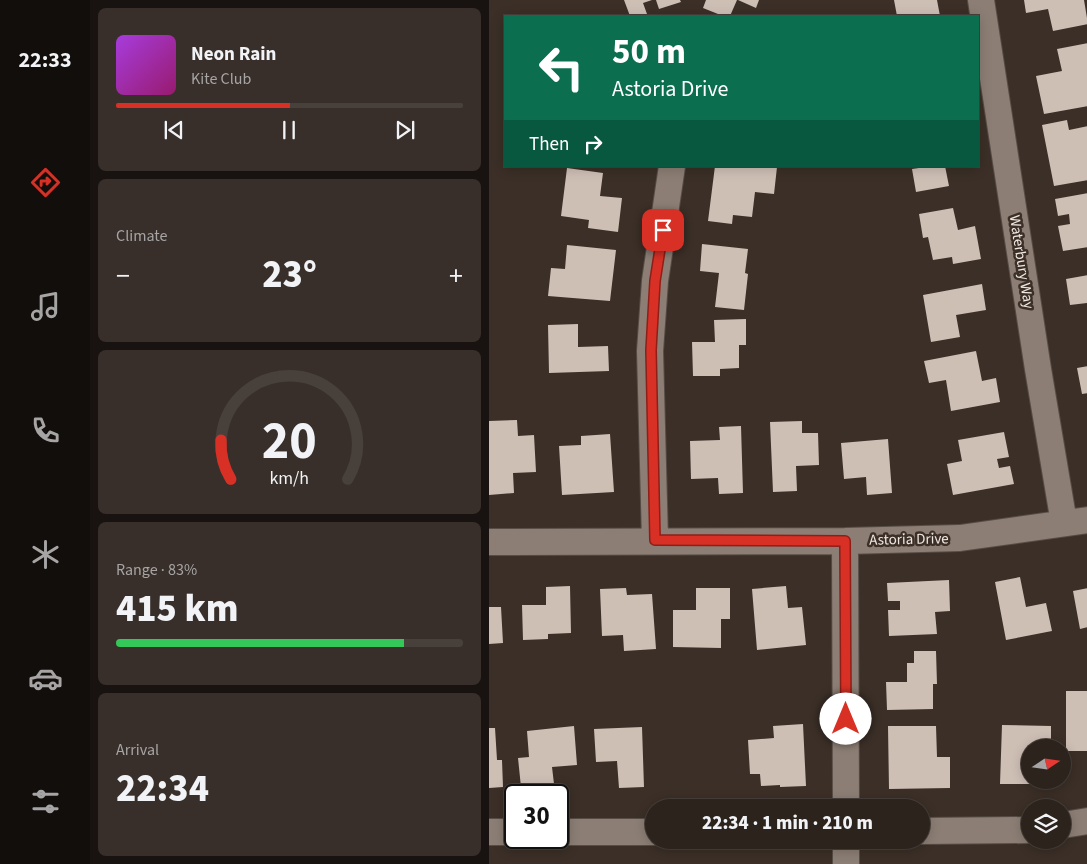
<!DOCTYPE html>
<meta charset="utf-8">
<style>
:root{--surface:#2c231d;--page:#382f2a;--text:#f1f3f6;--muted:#a6a4a4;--line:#48403b;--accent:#d93025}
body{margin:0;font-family:"Source Sans 3",sans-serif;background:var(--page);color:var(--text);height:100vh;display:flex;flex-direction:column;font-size:19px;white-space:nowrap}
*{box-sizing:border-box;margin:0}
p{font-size:16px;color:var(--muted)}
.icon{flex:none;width:28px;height:28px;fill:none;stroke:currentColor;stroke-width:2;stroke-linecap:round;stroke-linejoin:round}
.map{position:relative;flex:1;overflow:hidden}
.side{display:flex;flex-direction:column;gap:8px;padding:8px;background:#181310;width:399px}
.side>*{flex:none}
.top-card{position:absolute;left:15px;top:15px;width:475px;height:152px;border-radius:0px;box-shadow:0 2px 12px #0003,0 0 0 1px var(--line);background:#0b6e4f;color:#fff;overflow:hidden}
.needle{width:32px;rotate:77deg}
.controls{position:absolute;left:532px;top:739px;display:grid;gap:10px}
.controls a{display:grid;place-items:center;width:50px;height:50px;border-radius:50%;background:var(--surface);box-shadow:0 2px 12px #0003,0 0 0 1px var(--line);font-size:25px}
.speed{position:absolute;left:15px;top:784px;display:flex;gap:10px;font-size:25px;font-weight:700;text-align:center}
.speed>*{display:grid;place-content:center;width:65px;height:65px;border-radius:50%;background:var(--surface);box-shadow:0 2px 12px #0003,0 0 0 1px var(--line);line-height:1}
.speed .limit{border:2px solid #111;border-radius:8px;background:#fff;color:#111}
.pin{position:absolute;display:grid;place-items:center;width:42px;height:42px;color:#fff;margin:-21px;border-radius:10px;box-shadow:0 2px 8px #0006}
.me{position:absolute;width:55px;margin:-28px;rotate:0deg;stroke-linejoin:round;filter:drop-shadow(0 0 4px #0008)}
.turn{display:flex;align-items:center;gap:18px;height:105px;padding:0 25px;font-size:22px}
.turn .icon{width:65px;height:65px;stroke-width:2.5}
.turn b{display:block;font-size:35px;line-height:42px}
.then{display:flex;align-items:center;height:48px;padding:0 25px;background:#0003;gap:10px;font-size:19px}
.big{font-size:38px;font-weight:800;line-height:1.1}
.side .widget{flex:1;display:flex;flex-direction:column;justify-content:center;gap:8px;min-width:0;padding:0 18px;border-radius:8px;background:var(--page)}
.side .dial{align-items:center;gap:0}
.dial svg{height:130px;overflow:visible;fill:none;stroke:var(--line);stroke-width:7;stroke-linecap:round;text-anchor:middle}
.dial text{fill:var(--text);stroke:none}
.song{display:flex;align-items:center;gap:15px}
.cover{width:60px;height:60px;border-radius:8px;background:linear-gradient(135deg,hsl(280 70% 55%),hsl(320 70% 35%))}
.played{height:5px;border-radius:2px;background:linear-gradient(90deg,var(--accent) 50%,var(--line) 50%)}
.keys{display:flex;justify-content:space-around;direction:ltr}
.heat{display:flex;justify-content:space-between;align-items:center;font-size:28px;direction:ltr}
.charge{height:8px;border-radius:4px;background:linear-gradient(90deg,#34c759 83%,var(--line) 0)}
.trip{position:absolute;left:156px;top:799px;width:285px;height:50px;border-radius:25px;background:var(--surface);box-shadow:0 2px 12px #0003,0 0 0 1px var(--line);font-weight:800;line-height:50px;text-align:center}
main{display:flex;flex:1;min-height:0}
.menu{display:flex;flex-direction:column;width:90px;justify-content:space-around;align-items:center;background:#120e0c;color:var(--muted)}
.menu .icon{width:35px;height:35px}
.menu .active{color:var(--accent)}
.menu b{font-size:22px;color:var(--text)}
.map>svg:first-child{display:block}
.building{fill:#cebfb5}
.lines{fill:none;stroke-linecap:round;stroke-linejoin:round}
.minor-casing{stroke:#574d46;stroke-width:28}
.minor{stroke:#8c7e74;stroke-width:26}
.route-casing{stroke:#8d1f18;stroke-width:12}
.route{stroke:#d93025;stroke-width:9}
.labels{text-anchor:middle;stroke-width:5;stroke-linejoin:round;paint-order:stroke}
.street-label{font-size:15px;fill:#efe7e1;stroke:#3b2f27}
</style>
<main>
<nav class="menu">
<b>22:33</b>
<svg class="icon active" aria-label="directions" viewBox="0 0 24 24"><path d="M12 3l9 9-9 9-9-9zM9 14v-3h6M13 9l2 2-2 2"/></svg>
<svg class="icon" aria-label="music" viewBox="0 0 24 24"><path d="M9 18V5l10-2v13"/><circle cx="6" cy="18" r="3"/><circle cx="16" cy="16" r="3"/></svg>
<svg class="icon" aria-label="phone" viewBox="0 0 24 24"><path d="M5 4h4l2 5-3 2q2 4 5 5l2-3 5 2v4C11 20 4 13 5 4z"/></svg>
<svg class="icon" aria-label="climate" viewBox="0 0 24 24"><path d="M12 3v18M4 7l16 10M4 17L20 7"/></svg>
<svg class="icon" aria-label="car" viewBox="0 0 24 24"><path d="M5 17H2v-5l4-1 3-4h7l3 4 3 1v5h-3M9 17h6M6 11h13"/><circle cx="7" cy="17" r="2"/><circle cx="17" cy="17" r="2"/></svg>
<svg class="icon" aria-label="filters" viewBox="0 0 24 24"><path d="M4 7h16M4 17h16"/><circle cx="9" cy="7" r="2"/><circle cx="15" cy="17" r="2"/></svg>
</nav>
<section class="side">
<div class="widget">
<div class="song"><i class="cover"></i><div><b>Neon Rain</b><p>Kite Club</p></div></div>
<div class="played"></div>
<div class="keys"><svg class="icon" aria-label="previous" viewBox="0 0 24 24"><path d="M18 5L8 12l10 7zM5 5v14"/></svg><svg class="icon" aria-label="pause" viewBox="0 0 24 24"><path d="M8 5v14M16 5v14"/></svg><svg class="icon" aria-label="next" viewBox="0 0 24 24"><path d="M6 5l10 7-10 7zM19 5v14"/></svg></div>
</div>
<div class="widget"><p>Climate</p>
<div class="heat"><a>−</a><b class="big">23°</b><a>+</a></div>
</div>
<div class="widget dial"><svg viewBox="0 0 100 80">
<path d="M14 69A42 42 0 1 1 86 69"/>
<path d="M14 69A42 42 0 0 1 8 45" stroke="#d93025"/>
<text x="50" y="56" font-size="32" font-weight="700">20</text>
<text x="50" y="72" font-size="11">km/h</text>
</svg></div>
<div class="widget"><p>Range · 83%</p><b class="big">415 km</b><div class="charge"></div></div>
<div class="widget"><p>Arrival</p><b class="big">22:34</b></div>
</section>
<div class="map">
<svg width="599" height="864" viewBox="0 0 599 864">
<rect width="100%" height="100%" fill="#3b2f27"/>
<path class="building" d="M135,0h28l-9,3 4,11 -6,2h-11z
M167,0h24l1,2 -22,7z
M217,0h31l-7,16h-7l-20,-8z
M249,0h21l-3,8z
M405,0h43l3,16h-43z
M535,0h60l4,24 -35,7 -5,-22 -22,4z
M599,43v63l-44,8 -8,-38 26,-5 -5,-22z
M578,120l2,10 19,-4v54l-34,6 -12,-61z
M226,166l62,1 -3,27 -19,-2 -3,25 -19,-2 -1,9 -24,-3z
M429,166h27l4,20 -33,6 -4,-23 7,-1z
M78,168l36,5 -3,23 22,2 -4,34 -30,-4 1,-8 -28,-4z
M599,193v54l-25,4 -5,-25 12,-2 -1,-10 -11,2 -3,-17z
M464,208l5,22 17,-4 6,33 -28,5 -1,-7 -19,3 -5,-23 -5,1 -4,-24z
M213,244l46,5 -3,24 3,1 -4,36 -29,-3 4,-34 -19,-2z
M78,245l49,5 -6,51 -62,-5 3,-28 14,1z
M599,275v28l-18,2 -4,-26z
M493,284l4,26 -30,5 4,22 -29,5 -8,-47z
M257,319v26h-7v23l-19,1v7h-27l-1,-34h23l-1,-22z
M89,324v23l30,-1 1,25 -60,2 -1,-48z
M487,351l6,30 14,-3 4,24 -49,9 -5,-31 -17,3 -5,-22z
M599,366v27l-6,1 -5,-26z
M28,420l1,16 16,-1 2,37 -23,1 1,20 -25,2v-74z
M313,421v12h16l1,32 -23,1 1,25 -24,1 -3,-70z
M252,426l2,67 -24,1 -1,-16 -27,1 -1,-38 30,-1 -1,-13z
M515,432l5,25 -12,2 2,9 11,-2 4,18 -61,11 -6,-31 15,-3 -4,-21z
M121,434l4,58 -52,3 -3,-49 22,-1v-9z
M399,439l4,54 -25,2 -1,-18 -22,2 -3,-36z
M531,577l6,30 20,-4 6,28 -46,9 -11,-58z
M460,580l1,31 -15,1 2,22 -48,2 -1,-26h12v-9h-12l-1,-18z
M81,586l1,47 -23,1v5l-25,1 -1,-35h24v-18z
M297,586l2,22 14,-1 4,38 -49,5 -5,-61z
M137,588l1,7 25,-1 4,55 -32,2 -1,-16 -21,1 -2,-47z
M207,588h34v31h-9v29l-48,-1v-37h23z
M599,588v39l-8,2 -7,-38z
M0,607h12l2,36 -14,1z
M425,651h22l1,33h-4v25l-46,1 -1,-28h21v-19h7z
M577,691h22v60h-22z
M314,724l3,62 -26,1v-2l-19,1 -1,-12h-10l-2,-34 26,-2 -1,-12z
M513,725l49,1v22h-21v32h4v4h-34z
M85,726l3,39 -25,2 2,17 -33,3 -3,-29 11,-1 -2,-26z
M399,726h48l1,31h13v31l-61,1z
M153,727l2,60 -25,1 -2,-27 -21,1 -2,-33z
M0,728h6l2,32h5l1,27 -14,1z"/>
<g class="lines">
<g class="minor-casing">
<path id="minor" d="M492,0l57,369 26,154
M166,540l-5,-189 5,-70 17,-115
M356,541l1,267
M0,542l356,-1 115,-3 128,-18
M574,825l25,-4
M432,831l109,-1
M0,832h26
M69,832h96
M357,864v-24"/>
</g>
<use href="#minor" class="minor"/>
</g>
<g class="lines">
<g class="route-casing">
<path id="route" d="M174,230l-8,51 -4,69 4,190 190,1 1,178"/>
</g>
<use href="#route" class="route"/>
</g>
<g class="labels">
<g class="street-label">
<text transform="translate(533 262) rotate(81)" y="5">Waterbury Way</text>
<text transform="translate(420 539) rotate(-1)" y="5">Astoria Drive</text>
</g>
</g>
</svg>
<div class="controls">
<a><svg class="needle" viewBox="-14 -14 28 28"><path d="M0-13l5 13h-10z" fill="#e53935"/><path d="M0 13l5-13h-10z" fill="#a6a4a4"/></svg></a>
<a><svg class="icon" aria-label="layers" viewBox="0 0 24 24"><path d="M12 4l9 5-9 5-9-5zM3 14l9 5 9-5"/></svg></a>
</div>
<div class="speed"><div class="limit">30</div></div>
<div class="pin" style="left:174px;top:230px;background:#d93025"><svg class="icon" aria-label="arrive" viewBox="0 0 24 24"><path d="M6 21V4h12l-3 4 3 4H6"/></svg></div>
<svg class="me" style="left:357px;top:719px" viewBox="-20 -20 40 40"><circle r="19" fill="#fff"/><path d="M0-13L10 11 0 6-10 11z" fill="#d93025"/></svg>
<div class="trip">22:34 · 1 min · 210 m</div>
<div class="top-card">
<div class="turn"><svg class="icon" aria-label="left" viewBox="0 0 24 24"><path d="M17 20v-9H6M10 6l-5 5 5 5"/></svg><div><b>50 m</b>Astoria Drive</div></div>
<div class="then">Then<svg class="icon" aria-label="right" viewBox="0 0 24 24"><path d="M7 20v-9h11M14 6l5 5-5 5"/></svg></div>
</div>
</div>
</main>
